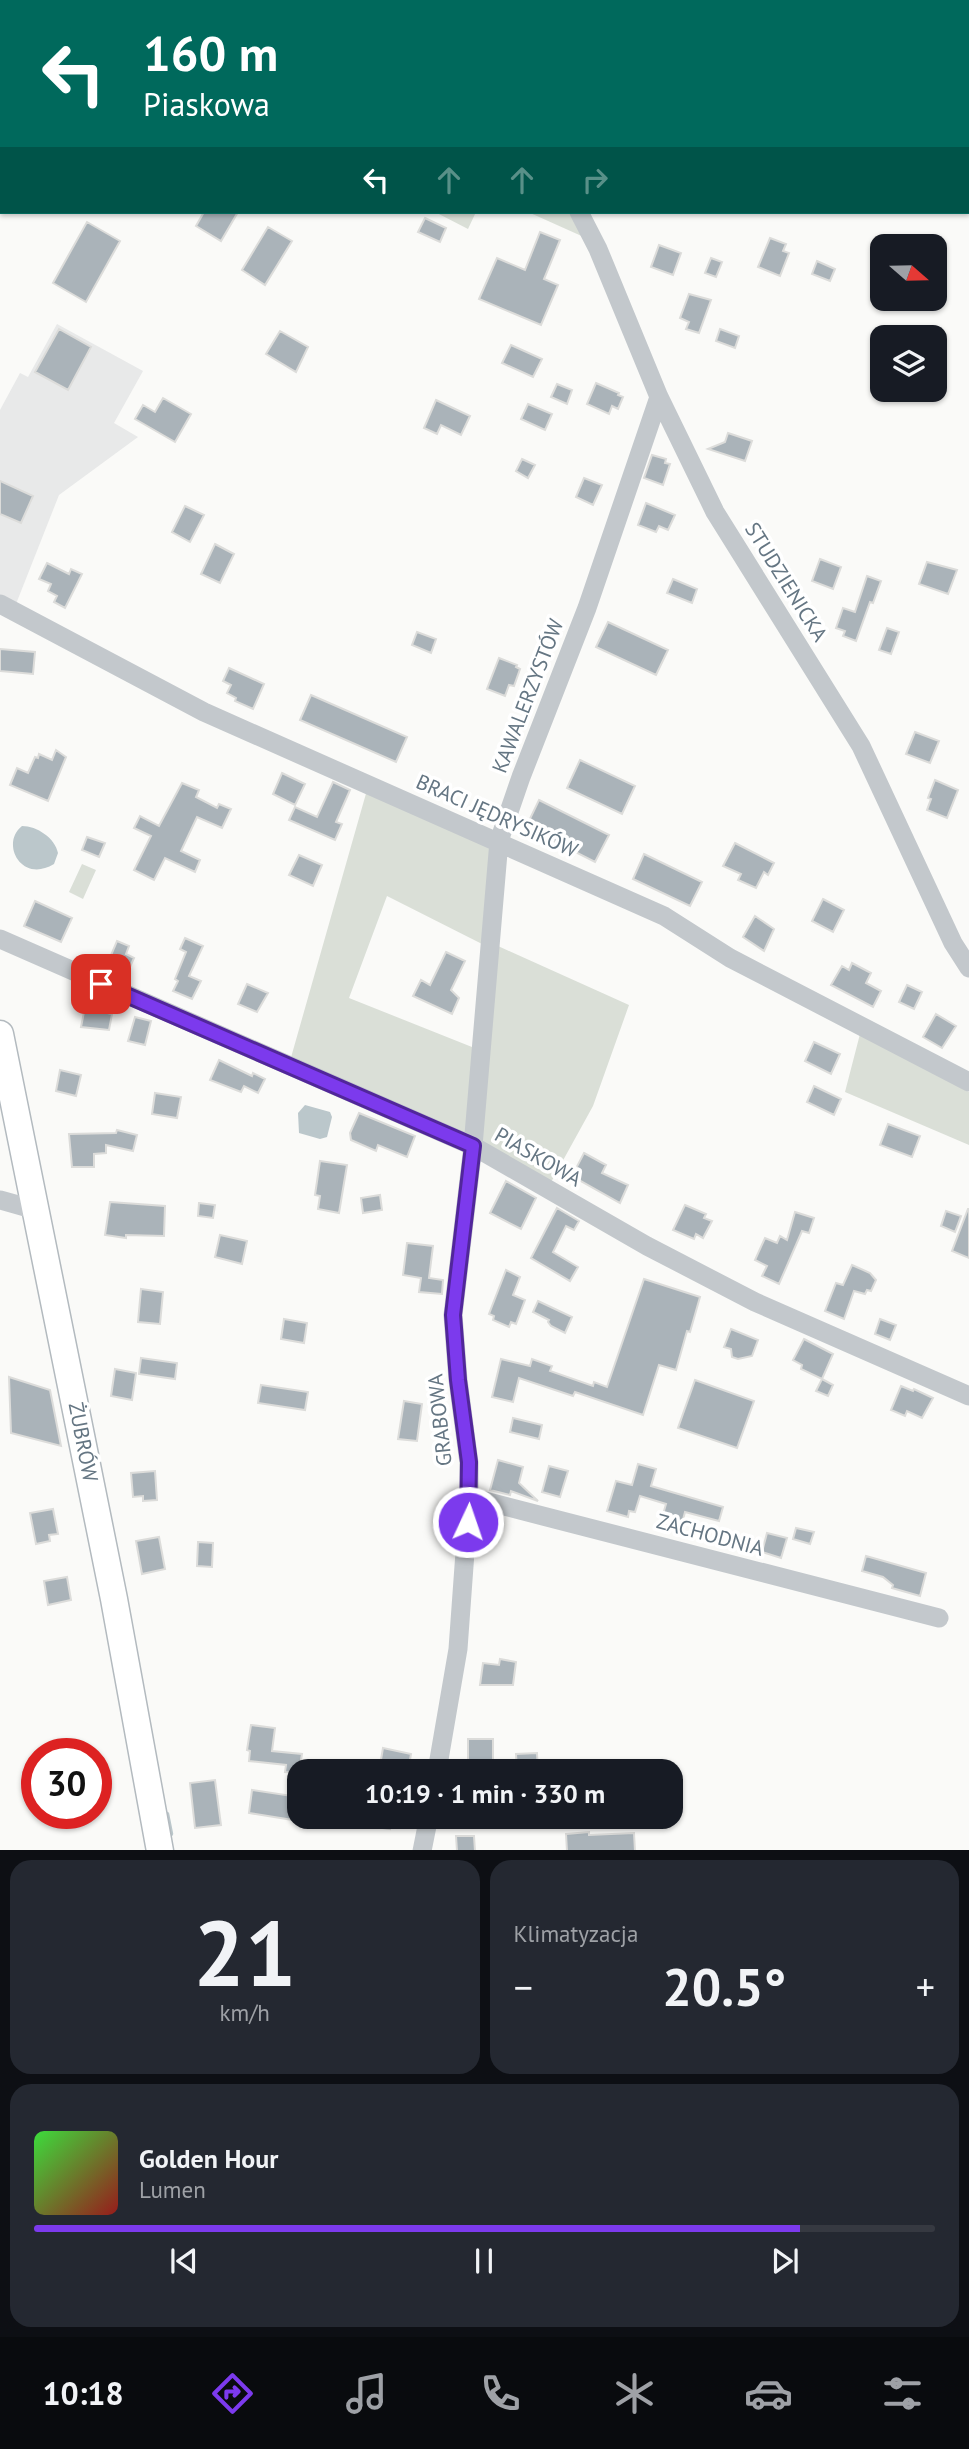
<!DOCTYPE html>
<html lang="pl">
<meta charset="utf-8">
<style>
:root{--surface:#171b24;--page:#242831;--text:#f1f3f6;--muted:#9ea1a6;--line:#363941;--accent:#7c3aed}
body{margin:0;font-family:"PT Sans",sans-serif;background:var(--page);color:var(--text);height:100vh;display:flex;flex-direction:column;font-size:26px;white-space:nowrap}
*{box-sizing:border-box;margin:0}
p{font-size:23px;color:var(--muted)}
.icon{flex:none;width:38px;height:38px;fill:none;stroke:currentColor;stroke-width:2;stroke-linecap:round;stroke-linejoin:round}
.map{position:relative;height:1850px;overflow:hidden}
.panel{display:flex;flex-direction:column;gap:10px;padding:10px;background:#0d0f14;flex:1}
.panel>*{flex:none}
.banner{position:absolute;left:0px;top:0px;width:970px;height:214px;box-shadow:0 2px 5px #0004;background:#00695c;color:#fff;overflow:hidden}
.needle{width:46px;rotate:110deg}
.tools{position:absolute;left:870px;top:234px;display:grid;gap:14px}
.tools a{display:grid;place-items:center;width:77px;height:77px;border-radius:14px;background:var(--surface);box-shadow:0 2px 5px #0004;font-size:35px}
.speed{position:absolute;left:21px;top:1738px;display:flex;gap:14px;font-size:35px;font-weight:700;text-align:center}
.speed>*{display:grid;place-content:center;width:91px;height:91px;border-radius:50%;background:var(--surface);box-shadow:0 2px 5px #0004;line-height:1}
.speed .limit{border:10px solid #d22;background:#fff;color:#111}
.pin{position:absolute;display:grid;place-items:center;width:60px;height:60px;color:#fff;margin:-30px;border-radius:14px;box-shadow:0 4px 10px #0006}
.me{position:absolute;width:77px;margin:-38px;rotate:3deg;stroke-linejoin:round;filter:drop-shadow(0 0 5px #0008)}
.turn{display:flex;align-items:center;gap:24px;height:147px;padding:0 28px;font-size:32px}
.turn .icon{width:91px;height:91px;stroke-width:2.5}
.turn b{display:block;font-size:49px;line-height:60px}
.lanes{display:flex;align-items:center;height:66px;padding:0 28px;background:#0003;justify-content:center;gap:35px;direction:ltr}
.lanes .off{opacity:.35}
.big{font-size:52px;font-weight:800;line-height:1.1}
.panel .card{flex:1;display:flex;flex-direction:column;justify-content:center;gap:10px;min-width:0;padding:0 24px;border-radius:21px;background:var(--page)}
.panel .dial{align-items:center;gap:0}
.dial b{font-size:91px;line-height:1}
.song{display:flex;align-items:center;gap:21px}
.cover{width:84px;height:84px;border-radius:10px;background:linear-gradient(135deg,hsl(120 70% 55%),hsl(0 70% 35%))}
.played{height:7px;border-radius:4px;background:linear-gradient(90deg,var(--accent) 85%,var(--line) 85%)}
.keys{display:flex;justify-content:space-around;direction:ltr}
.heat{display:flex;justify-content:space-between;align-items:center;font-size:38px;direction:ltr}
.panel .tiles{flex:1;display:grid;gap:10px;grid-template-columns:1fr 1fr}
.card:last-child{grid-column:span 2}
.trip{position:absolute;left:287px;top:1759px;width:396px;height:70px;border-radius:21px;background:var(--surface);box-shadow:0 2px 5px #0004;font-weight:800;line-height:70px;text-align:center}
.menu{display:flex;height:112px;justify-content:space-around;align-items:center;background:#090b0e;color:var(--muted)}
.menu .icon{width:49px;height:49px}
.menu .current{color:var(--accent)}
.menu b{font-size:32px;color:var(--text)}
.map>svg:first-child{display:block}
.built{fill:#e8e9e9}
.green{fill:#dadfd7}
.water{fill:#bbc7cb}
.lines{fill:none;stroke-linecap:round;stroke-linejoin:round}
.stream{stroke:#bbc7cb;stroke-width:4.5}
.building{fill:#aab3b9;stroke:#dcdcda;stroke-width:2}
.secondary-casing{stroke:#b3babf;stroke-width:29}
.minor{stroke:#c3c8cc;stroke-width:19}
.secondary{stroke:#fff;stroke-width:26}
.route-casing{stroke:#51269a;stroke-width:18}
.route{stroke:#7c3aed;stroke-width:12}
.labels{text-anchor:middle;stroke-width:7;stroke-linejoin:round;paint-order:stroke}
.street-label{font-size:21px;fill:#657683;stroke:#fff}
</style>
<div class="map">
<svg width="969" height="1851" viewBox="0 0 969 1851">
<rect width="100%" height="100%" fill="#fafaf8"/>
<path class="built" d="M57,324l86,47 -29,52 24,14 -79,58 -43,109 -16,-9v-185l20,-37 8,4z"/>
<path class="green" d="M435,212h41l-8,17z
M528,212h44l14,26z
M367,790l127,54 -8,102 -99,-50 -38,102 128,51 -7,90 -180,-78z
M82,864l14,6 -13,29 -14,-7z
M498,946l131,59 -36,101 -43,78 -73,-41z
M860,1034l109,58v53l-124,-53z"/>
<path class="water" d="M22,826c15,0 33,12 36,27l-4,11c-33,20 -54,-21 -32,-38z
M305,1105l25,7 2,5 -5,20 -7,2 -21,-6 -1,-20z"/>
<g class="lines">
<path class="stream" d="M167,1814l4,20"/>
</g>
<path class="building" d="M204,212h34l-17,29 -25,-15z
M425,218l21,10 -6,14 -22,-10z
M87,222l33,19 -34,61 -33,-19z
M268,227l24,14 -27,44 -23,-15z
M540,232l20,8 -16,39 14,6 -17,40 -62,-26 18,-41 28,12z
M770,238l16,6 -3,7 6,2 -9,23 -22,-9z
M659,245l22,8 -8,22 -22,-8z
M711,258l11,4 -6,15 -11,-4z
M817,261l18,8 -5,12 -18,-7z
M689,294l22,6 -12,33 -13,-4 3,-7 -9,-4z
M59,329l32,18 -23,43 -33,-18z
M720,329l19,7 -4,12 -19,-7z
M280,331l28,16 -12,25 -30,-18z
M511,345l31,14 -9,18 -31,-14z
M596,383l23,10 -1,2 5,2 -5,12 -6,-3 -3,8 -22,-10z
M557,384l15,6 -5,14 -16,-7z
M163,398l28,16 -16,28 -40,-23 8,-14 12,7z
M436,400l34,16 -9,19 -20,-10 -4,9 -13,-6z
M528,404l24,10 -7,16 -24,-11z
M728,433l24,8 -7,20 -37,-12 17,-7z
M652,455l14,4 -1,4 5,1 -7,21 -19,-7z
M522,459l13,6 -7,13 -12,-7z
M584,478l18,7 -9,20 -17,-8z
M0,481l33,15 -12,27 -21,-9z
M646,503l29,12 -7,15 -9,-4 -3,6 -18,-7z
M185,506l19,9 -14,27 -18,-10z
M215,544l19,10 -14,29 -19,-9z
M820,559l21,8 -8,22 -21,-8z
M927,562l30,8 -9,24 -29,-10z
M47,563l22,11 2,-5 11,5 -17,34 -11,-6 3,-6 -9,-5 3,-7 -12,-5z
M867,576l14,5 -8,22 -3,-1 -14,39 -13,-5 2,-5 -9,-3 7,-20 12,4z
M673,579l24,10 -5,14 -25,-10z
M608,622l60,28 -12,25 -60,-28z
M887,628l12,4 -8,22 -12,-4z
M417,632l19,7 -5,14 -19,-8z
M0,649l35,3 -2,22 -33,-3z
M499,658l18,7 -1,2 4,2 -6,17 -5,-1 -4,11 -18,-7z
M229,668l35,16 -11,25 -18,-8 1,-3 -9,-5 4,-8 -8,-4z
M311,695l96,42 -11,25 -96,-42z
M915,732l24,9 -9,22 -24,-9z
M56,750l10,7 -18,44 -38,-16 7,-17 11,5 7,-16 3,1 1,-4 13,6z
M580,760l55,26 -13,28 -55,-26z
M282,773l23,11 -10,21 -22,-11z
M935,780l23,10 -11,28 -20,-8 4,-11 -3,-1z
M333,782l17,8 -14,32 6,2 -7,16 -46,-20 6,-13 22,10z
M182,783l17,7 -3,7 21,11 2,-4 12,5 -9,19 -25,-11 -16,34 19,9 -5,12 -30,-14 -11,22 -20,-10 17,-34 -17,-8 6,-12 19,10z
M539,800l70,35 -14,27 -69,-35z
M87,837l18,6 -6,14 -17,-7z
M735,843l39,20 -6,12 -4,-3 -8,16 -18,-8 3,-6 -18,-8z
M644,854l58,28 -12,24 -57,-27z
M299,855l23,10 -9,21 -24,-11z
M823,899l21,11 -11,22 -21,-11z
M35,901l37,17 -11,24 -37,-16z
M755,916l19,13 -10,22 -21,-14z
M185,938l18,8 -14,30 12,5 -9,18 -19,-8 5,-10 -3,-2 11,-27 -6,-3z
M117,941l12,5 -3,8 8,4 -8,18 -20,-9z
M446,952l19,9 -14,29 8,8 -7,16 -39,-18 8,-16 9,5z
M852,963l19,10 -5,10 15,8 -8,16 -42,-22 11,-19 7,4z
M247,984l21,9 -11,19 -19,-8z
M907,985l15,7 -8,17 -15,-7z
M86,1002l22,4 -1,7 5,1 -3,16 -28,-3z
M936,1014l20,12 -14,22 -19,-11z
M135,1017l16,4 -6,24 -17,-4z
M814,1042l26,12 -9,20 -26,-13z
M219,1060l33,16 1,-3 12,6 -7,14 -14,-7 -3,6 -31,-12z
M60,1070l21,5 -5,21 -20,-5z
M814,1086l27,13 -7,16 -27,-13z
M155,1093l26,4 -4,21 -25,-4z
M359,1113l56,23 -8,21 -29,-12 -2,6 -25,-11 -1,-7z
M888,1124l32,12 -8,21 -32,-12z
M117,1130l20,5 -4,16 -27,-6v8l-12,1v13h-22l-3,-33 47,-1z
M584,1153l22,12 -4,8 26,12 -8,18 -48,-27z
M320,1161l27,4 -8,48 -21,-4 2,-13 -5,-1z
M506,1181l30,17 -15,31 -31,-16z
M380,1195l2,15 -19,3 -2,-15z
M110,1202l55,4 -1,30 -38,-1v3l-21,-3z
M199,1203l16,2 -2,13 -15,-2z
M685,1205l21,9 -2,4 8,3 -9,17 -7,-4 -2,5 -21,-9z
M557,1208l22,13 -5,9 -8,-4 -13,26 25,15 -8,14 -39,-23z
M968,1209h1v49l-17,-7z
M946,1211l15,5 -6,16 -14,-6z
M795,1212l19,6 -5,15 -7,-2 -23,53 -17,-8 5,-10 -12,-6 10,-22 12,5 3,-7 7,4z
M220,1235l27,6 -5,23 -27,-7z
M407,1243l26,3 -4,32 14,2 -1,14 -23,-2 2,-14 -18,-3z
M852,1265l18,8 6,7 -5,11 -4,-1 -2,4 -11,-3 -10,28 -19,-8 11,-28 7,2z
M506,1270l14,7 -7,18 12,5 -9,24 -5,-2 -2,5 -16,-7 1,-4 -5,-2z
M644,1279l56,18 -10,35 -3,-1 -11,39 -17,-5 -16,50 -68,-23 -2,4 -54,-18 -6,24 -21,-5 9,-38 29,7 2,-7 20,7 -2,5 43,15 1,-4 13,5z
M141,1289l22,3 -3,32 -22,-2z
M538,1301l34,16 -7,16 -14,-7 -3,-4 1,-2 -16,-8z
M284,1319l23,4 -3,20 -23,-4z
M880,1319l16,6 -6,15 -15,-6z
M731,1329l27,11 -6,16 -14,3 -6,-2 -1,-8 -7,-2z
M804,1339l29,15 -11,25 -21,-10 1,-4 -9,-5z
M141,1358l36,5 -2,16 -36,-5z
M115,1369l21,4 -4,27 -21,-4z
M9,1377l41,13 11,56 -50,-13z
M822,1379l11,6 -5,11 -12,-5z
M695,1380l59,21 -17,47 -59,-20z
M261,1385l47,7 -3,18 -47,-7z
M901,1386l12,5 1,-2 19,9 -11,20 -15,-7 -2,5 -14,-6z
M404,1401l18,3 -5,37 -19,-2z
M513,1418l29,7 -3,14 -29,-7z
M498,1460l25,7 -4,16 19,18 -27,-10 -1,4 -20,-5z
M638,1464l18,5 -5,17 72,21 -4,14 -34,-9 -5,19 -20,-6 6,-21 -26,-8 -5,16 -6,-1 -1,6 -21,-6 9,-30 16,4z
M549,1466l19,5 -8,26 -18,-5z
M155,1471l2,29 -14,1v-5l-10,1 -2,-24z
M53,1509l5,25 -9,1 1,6 -14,3 -6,-31z
M796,1528l18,4 -4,12 -17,-5z
M767,1533l20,5 -6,20 -19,-6z
M159,1537l6,32 -23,5 -6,-33z
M198,1542l15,1 -1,24 -15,-1z
M866,1556l60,17 -6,23 -28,-8 1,-3 -10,-8 -21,-6z
M67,1577l4,23 -23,5 -4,-24z
M500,1659l16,3 -3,23h-33l3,-22 16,2z
M251,1725l24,3 -3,23 30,3 -3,19 -14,-1 1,-7 -37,-4 1,-10 -3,-1z
M468,1739h25v24h-25z
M383,1748l28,6 -3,17h-29z
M537,1753l1,18h-21l-1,-17z
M215,1780l6,45 -26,3 -5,-45z
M252,1790l47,7v24l-50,-8z
M354,1816h38l-2,13 -36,-5z
M589,1832v3l45,-2 1,18h-68l-1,-17z
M456,1836h18l1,15h-18z"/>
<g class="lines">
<g class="secondary-casing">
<path id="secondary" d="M0,1034l114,565 46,252"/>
</g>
<path class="minor" d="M72,0l2,2
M464,0l1,2
M579,212l19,37 61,148 56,115 146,234 92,197 16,25
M0,604l204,108 460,204 66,42 239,124
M0,939l473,207 174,100 108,56 214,94
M0,1200l36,10
M469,1497l470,121
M437,1771l21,-122 11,-152v-34l-11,-83 -5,-65 20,-169 26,-305 22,-64 66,-169 72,-211
M422,1851l7,-35"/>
<use href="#secondary" class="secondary"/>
</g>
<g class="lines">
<g class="route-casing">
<path id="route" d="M101,984l372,162 -20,169 5,65 11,82 -1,60"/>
</g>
<use href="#route" class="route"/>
</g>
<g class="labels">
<g class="street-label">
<text transform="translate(786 582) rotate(58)" y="7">STUDZIENICKA</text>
<text transform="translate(528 696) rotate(-69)" y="7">KAWALERZYSTÓW</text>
<text transform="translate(497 816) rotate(24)" y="7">BRACI JĘDRYSIKÓW</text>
<text transform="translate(538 1157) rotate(30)" y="7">PIASKOWA</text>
<text transform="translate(440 1420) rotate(-96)" y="7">GRABOWA</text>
<text transform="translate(83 1442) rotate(79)" y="7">ŻUBRÓW</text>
<text transform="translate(710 1535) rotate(15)" y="7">ZACHODNIA</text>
</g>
</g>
</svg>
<div class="tools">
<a><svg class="needle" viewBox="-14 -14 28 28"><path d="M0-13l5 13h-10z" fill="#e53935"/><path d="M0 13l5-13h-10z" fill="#9ea1a6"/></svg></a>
<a><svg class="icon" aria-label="layers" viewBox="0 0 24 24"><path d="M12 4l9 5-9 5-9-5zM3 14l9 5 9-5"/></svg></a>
</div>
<div class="speed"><div class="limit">30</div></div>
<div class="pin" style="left:101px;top:984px;background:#d93025"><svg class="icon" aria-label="arrive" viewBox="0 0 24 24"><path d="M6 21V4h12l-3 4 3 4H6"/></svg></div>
<svg class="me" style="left:468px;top:1522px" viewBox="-20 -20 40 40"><circle r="17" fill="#7c3aed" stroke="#fff" stroke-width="3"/><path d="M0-11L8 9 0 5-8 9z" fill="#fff"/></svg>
<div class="trip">10:19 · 1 min · 330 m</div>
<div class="banner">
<div class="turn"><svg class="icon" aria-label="left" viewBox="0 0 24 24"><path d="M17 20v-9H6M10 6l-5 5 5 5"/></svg><div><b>160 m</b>Piaskowa</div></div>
<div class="lanes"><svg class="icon" aria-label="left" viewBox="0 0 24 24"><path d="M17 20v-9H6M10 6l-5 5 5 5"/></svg><svg class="icon off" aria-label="ahead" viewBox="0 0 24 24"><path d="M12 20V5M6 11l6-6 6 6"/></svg><svg class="icon off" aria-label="ahead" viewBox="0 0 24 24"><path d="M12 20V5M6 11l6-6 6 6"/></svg><svg class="icon off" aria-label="right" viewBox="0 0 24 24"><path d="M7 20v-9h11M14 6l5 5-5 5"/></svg></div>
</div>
</div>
<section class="panel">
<div class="tiles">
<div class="card dial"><b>21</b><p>km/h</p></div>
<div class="card"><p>Klimatyzacja</p>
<div class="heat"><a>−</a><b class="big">20.5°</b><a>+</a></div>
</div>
<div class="card">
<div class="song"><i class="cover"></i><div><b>Golden Hour</b><p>Lumen</p></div></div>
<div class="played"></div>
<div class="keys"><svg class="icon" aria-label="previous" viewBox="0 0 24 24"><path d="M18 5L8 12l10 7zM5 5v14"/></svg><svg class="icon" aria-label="pause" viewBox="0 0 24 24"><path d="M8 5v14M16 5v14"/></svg><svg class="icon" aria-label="next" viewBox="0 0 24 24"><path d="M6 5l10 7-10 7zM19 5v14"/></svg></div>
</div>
</div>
</section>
<nav class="menu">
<b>10:18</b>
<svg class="icon current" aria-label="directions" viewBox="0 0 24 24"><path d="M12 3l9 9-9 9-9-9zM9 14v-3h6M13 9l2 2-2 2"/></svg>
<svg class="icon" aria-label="music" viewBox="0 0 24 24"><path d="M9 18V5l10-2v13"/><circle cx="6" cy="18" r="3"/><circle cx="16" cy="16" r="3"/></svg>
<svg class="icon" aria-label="phone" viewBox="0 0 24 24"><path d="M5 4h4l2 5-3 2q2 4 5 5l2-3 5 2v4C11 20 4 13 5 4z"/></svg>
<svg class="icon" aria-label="climate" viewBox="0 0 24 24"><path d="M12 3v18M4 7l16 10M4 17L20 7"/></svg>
<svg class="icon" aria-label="car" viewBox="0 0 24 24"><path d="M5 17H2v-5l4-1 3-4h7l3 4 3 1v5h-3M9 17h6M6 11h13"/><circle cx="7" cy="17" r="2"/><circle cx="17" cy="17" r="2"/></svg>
<svg class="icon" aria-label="filters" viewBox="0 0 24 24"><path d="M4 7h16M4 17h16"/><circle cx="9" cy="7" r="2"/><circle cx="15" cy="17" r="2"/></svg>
</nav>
